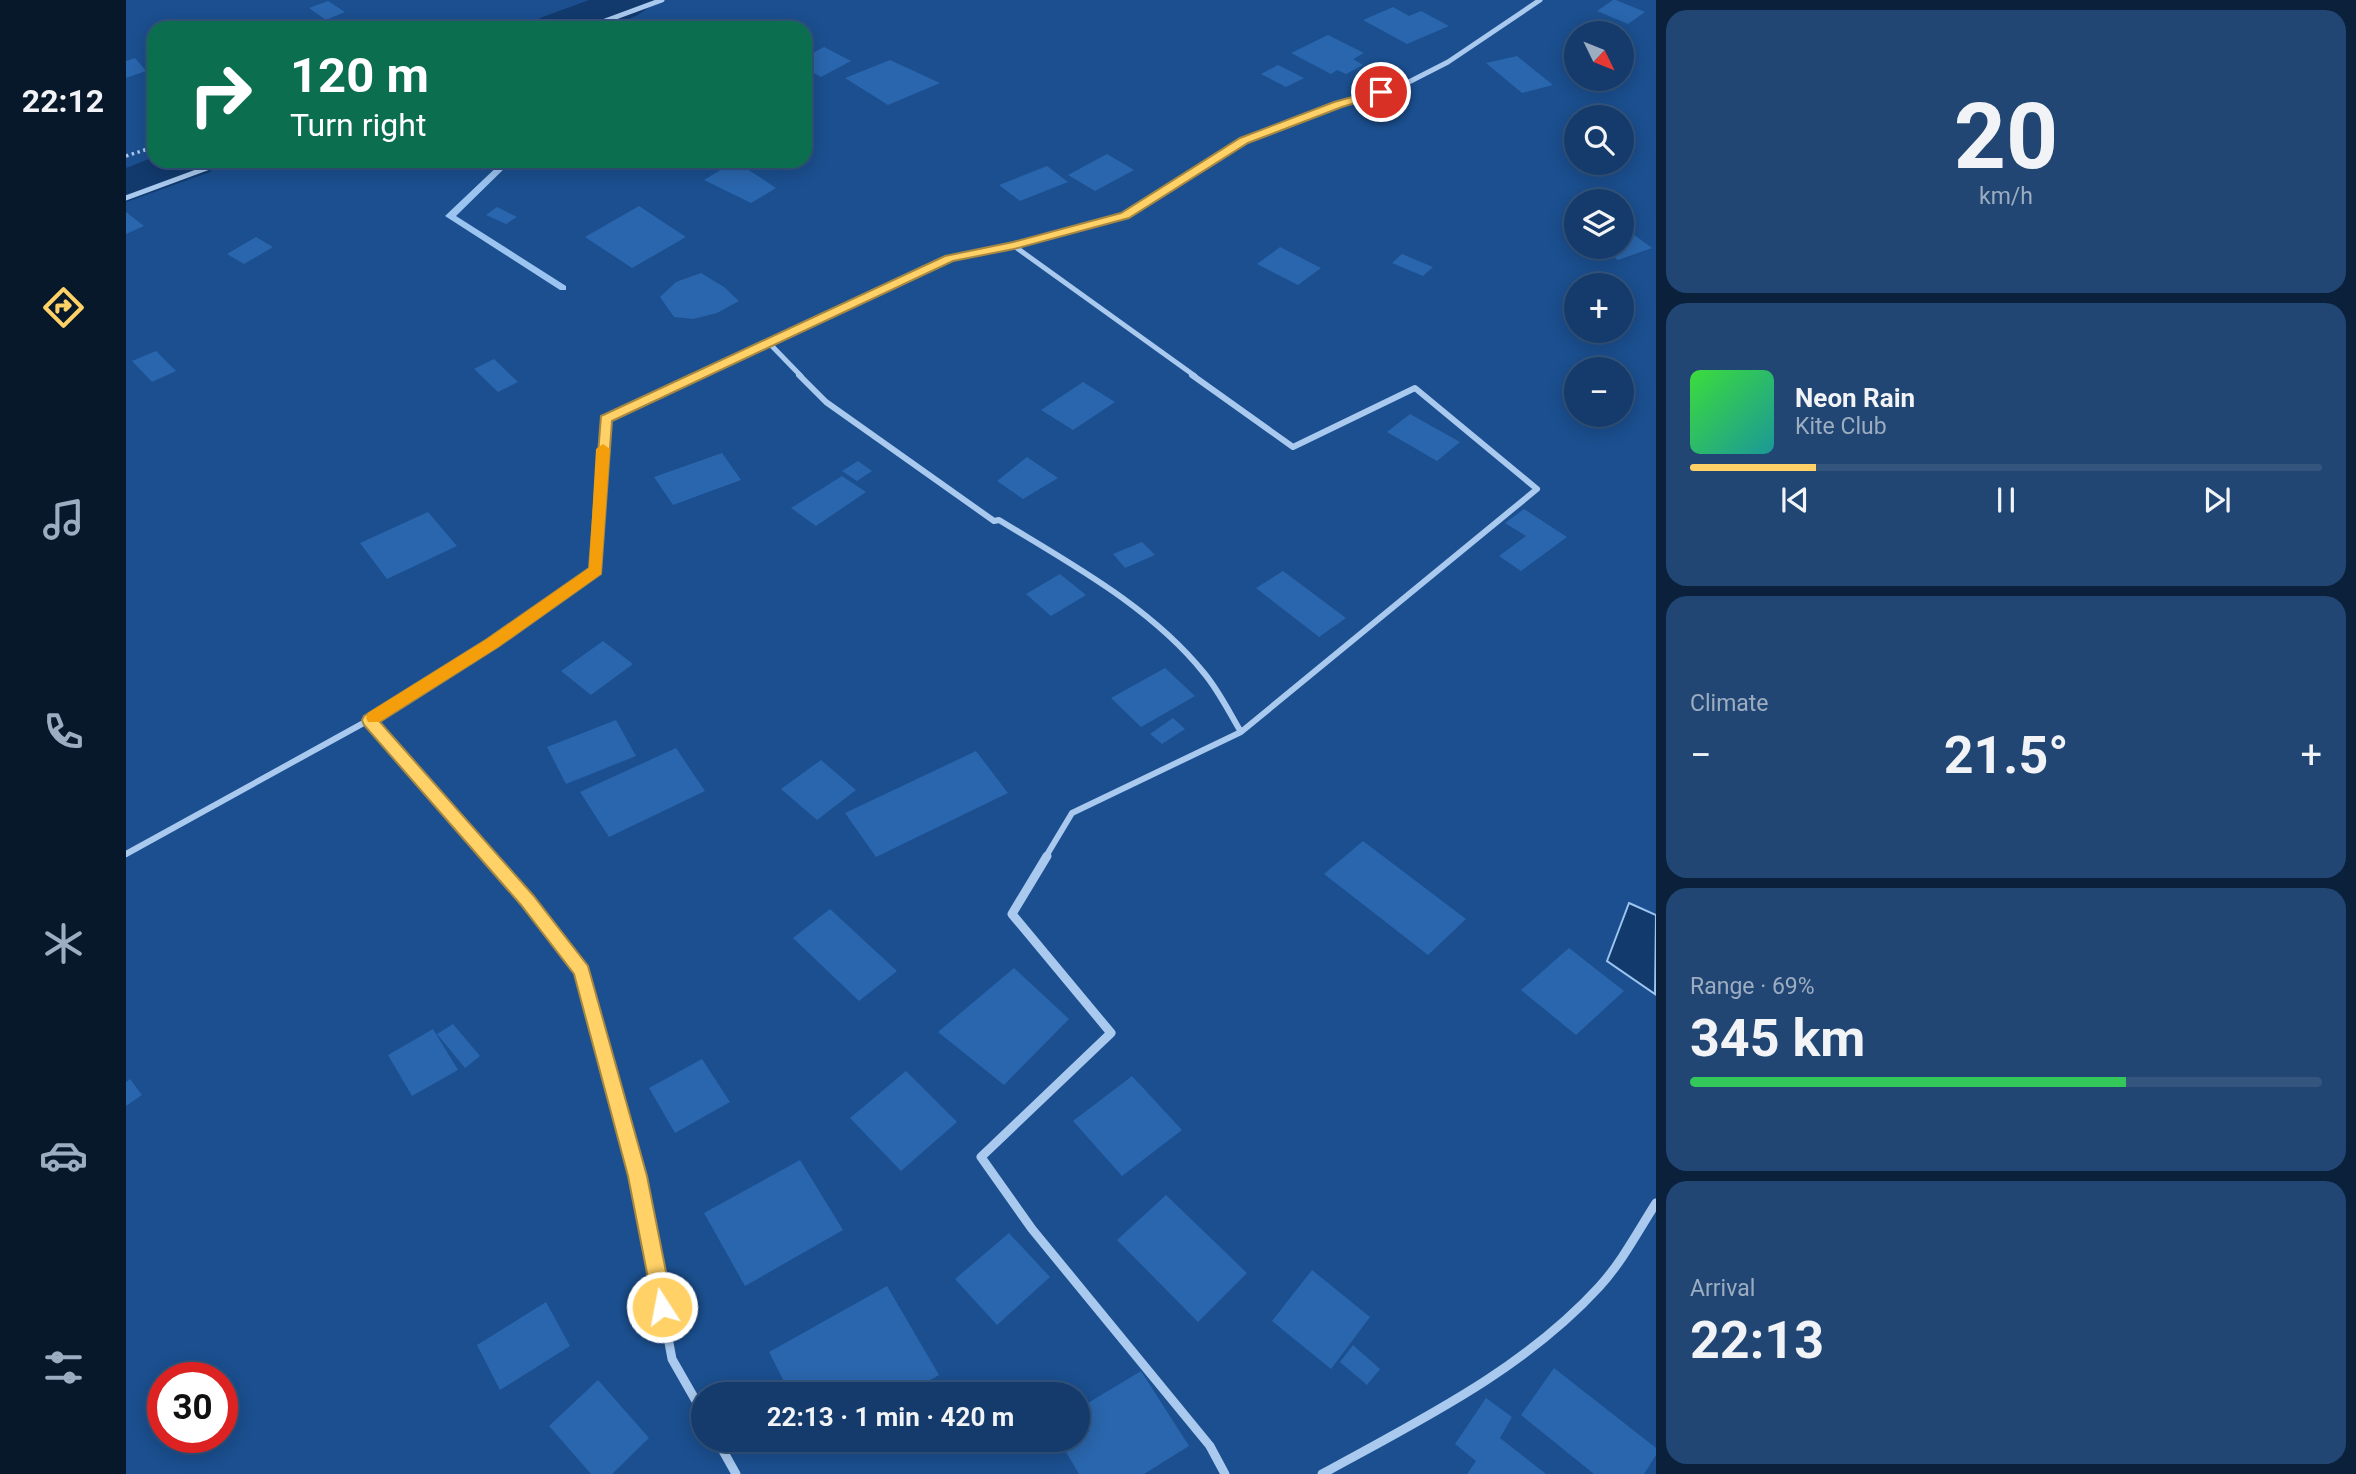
<!DOCTYPE html>
<meta charset="utf-8">
<style>
:root{--surface:#143b6b;--page:#214673;--text:#f1f3f6;--muted:#9dadc1;--line:#33557e;--accent:#ffd166}
body{margin:0;font-family:Roboto,sans-serif;background:var(--page);color:var(--text);height:100vh;display:flex;flex-direction:column;font-size:26px;white-space:nowrap}
*{box-sizing:border-box;margin:0}
p{font-size:23px;color:var(--muted)}
.icon{flex:none;width:38px;height:38px;fill:none;stroke:currentColor;stroke-width:2;stroke-linecap:round;stroke-linejoin:round}
.map{position:relative;flex:1;overflow:hidden}
.details{display:flex;flex-direction:column;gap:10px;padding:10px;background:#0b203b;width:700px}
.details>*{flex:none}
.guide{position:absolute;left:21px;top:21px;width:665px;height:147px;border-radius:21px;box-shadow:0 4px 18px #0003,0 0 0 2px var(--line);background:#0b6e4f;color:#fff;overflow:hidden}
.needle{width:46px;rotate:133deg}
.fabs{position:absolute;left:1438px;top:21px;display:grid;gap:14px}
.fabs a{display:grid;place-items:center;width:70px;height:70px;border-radius:50%;background:var(--surface);box-shadow:0 4px 18px #0003,0 0 0 2px var(--line);font-size:35px}
.speed{position:absolute;left:21px;top:1362px;display:flex;gap:14px;font-size:35px;font-weight:700;text-align:center}
.speed>*{display:grid;place-content:center;width:91px;height:91px;border-radius:50%;background:var(--surface);box-shadow:0 4px 18px #0003,0 0 0 2px var(--line);line-height:1}
.speed .limit{border:10px solid #d22;background:#fff;color:#111}
.pin{position:absolute;display:grid;place-items:center;width:60px;height:60px;color:#fff;margin:-30px;border:4px solid #fff;border-radius:50%;box-shadow:0 2px 7px #0007}
.me{position:absolute;width:77px;margin:-38px;rotate:349deg;stroke-linejoin:round;filter:drop-shadow(0 0 5px #0008)}
.turn{display:flex;align-items:center;gap:24px;height:147px;padding:0 28px;font-size:32px}
.turn .icon{width:91px;height:91px;stroke-width:2.5}
.turn b{display:block;font-size:49px;line-height:60px}
.big{font-size:52px;font-weight:700;line-height:1.1}
.details .tile{flex:1;display:flex;flex-direction:column;justify-content:center;gap:10px;min-width:0;padding:0 24px;border-radius:21px;background:var(--page)}
.details .dial{align-items:center;gap:0}
.dial b{font-size:91px;line-height:1}
.song{display:flex;align-items:center;gap:21px}
.cover{width:84px;height:84px;border-radius:10px;background:linear-gradient(135deg,hsl(120 70% 55%),hsl(180 70% 35%))}
.played{height:7px;border-radius:4px;background:linear-gradient(90deg,var(--accent) 20%,var(--line) 20%)}
.keys{display:flex;justify-content:space-around;direction:ltr}
.heat{display:flex;justify-content:space-between;align-items:center;font-size:38px;direction:ltr}
.charge{height:10px;border-radius:5px;background:linear-gradient(90deg,#34c759 69%,var(--line) 0)}
.trip{position:absolute;left:565px;top:1382px;width:399px;height:70px;border-radius:35px;background:var(--surface);box-shadow:0 4px 18px #0003,0 0 0 2px var(--line);font-weight:700;line-height:70px;text-align:center}
main{display:flex;flex:1;min-height:0}
.tab-bar{display:flex;flex-direction:column;width:126px;justify-content:space-around;align-items:center;background:#08182b;color:var(--muted)}
.tab-bar .icon{width:49px;height:49px}
.tab-bar .on{color:var(--accent)}
.tab-bar b{font-size:32px;color:var(--text)}
.map>svg:first-child{display:block}
.water{fill:#123a6d;stroke:#9cc4f0;stroke-width:2}
.lines{fill:none;stroke-linecap:round;stroke-linejoin:round}
.stream{fill:#9cc4f0;fill-rule:evenodd}
.river{fill:#123a6d;fill-rule:evenodd}
.building{fill:#2a66ad}
.path{stroke:#a9c9ee;stroke-width:3.5;stroke-dasharray:2.5 3.5;stroke-linecap:butt}
.street-far2{stroke:#a9c9ee;stroke-width:5}
.street-far1{stroke:#a9c9ee;stroke-width:6}
.street{stroke:#a9c9ee;stroke-width:9}
.route{fill:#ffd166;stroke:#a68842;stroke-width:2}
.slow{fill:#f59e0b}
</style>
<main>
<nav class="tab-bar">
<b>22:12</b>
<svg class="icon on" aria-label="directions" viewBox="0 0 24 24"><path d="M12 3l9 9-9 9-9-9zM9 14v-3h6M13 9l2 2-2 2"/></svg>
<svg class="icon" aria-label="music" viewBox="0 0 24 24"><path d="M9 18V5l10-2v13"/><circle cx="6" cy="18" r="3"/><circle cx="16" cy="16" r="3"/></svg>
<svg class="icon" aria-label="phone" viewBox="0 0 24 24"><path d="M5 4h4l2 5-3 2q2 4 5 5l2-3 5 2v4C11 20 4 13 5 4z"/></svg>
<svg class="icon" aria-label="climate" viewBox="0 0 24 24"><path d="M12 3v18M4 7l16 10M4 17L20 7"/></svg>
<svg class="icon" aria-label="car" viewBox="0 0 24 24"><path d="M5 17H2v-5l4-1 3-4h7l3 4 3 1v5h-3M9 17h6M6 11h13"/><circle cx="7" cy="17" r="2"/><circle cx="17" cy="17" r="2"/></svg>
<svg class="icon" aria-label="filters" viewBox="0 0 24 24"><path d="M4 7h16M4 17h16"/><circle cx="9" cy="7" r="2"/><circle cx="15" cy="17" r="2"/></svg>
</nav>
<div class="map">
<svg width="1530" height="1474" viewBox="0 0 1530 1474">
<rect width="100%" height="100%" fill="#1b4f8f"/>
<path class="water" d="M1503,903l27,12 -1,79 -48,-33z"/>
<g class="lines">
<path class="stream" d="M486,5l7,2 3,21h-8z
M377,161h9l-56,55 110,70v4h-6l-115,-74z"/>
<path class="river" d="M463,0h66c-22,32 -86,28 -122,28l7,-10z
M28,157v4h64l-8,11 -84,30v-34z"/>
</g>
<path class="building" d="M1487,0h3l29,12 -17,12 -31,-13z
M202,1l17,11 -19,8 -17,-12z
M1267,7l16,9 12,-5 28,15 -42,18 -44,-24z
M1202,35l36,18 -11,6 10,6 -17,9 -9,-4 -6,4 -40,-21z
M698,47l27,14 -30,16 -16,-9v-11z
M1391,56l36,29 -31,8 -36,-30z
M9,58l11,13 -20,7v-17z
M764,60l50,23 -52,22 -43,-27z
M1152,65l26,13 -18,9 -25,-13z
M981,154l27,16 -39,21 -27,-16z
M609,161l41,27 -25,15 -47,-23z
M921,166l21,16 -48,19 -21,-16z
M513,206l47,31 -54,31 -47,-31z
M371,207l20,10 -11,7 -20,-9z
M0,212l18,14 -18,8z
M1496,226l30,22 -34,12 -18,-13h22z
M130,237l17,10 -29,17 -17,-10z
M1154,247l41,21 -23,17 -41,-21z
M1276,254l31,13 -10,9 -31,-13z
M575,273l23,14 15,14 -22,12 -24,6 -19,-2 -14,-20 16,-15z
M30,351l20,20 -24,11 -20,-21z
M368,359l24,23 -20,10 -24,-23z
M957,382l32,20 -42,28 -32,-20z
M1284,414l50,28 -23,19 -50,-29z
M596,453l19,27 -68,25 -19,-28z
M901,457l31,21 -35,21 -26,-18z
M732,461l14,10 -15,10 -15,-10z
M716,476l24,16 -50,34 -25,-18z
M1398,509l43,28 -46,34 -22,-15 27,-20 -21,-13z
M302,512l29,34 -70,33 -27,-36z
M1016,542l13,13 -30,13 -12,-14z
M1157,571l63,47 -27,19 -63,-49z
M934,574l26,21 -35,21 -25,-22z
M477,641l30,23 -42,31 -30,-24z
M1039,668l30,28 -54,31 -30,-29z
M1047,718l12,11 -23,15 -12,-10z
M490,720l20,36 -70,28 -19,-37z
M550,748l29,43 -96,46 -29,-45z
M850,751l32,42 -132,64 -31,-44z
M695,760l35,30 -39,30 -36,-31z
M1237,841l103,78 -38,36 -104,-81z
M704,909l67,62 -38,30 -66,-63z
M1443,948l55,43 -48,44 -55,-45z
M888,968l55,51 -65,66 -66,-53z
M327,1024l27,32 -15,12 -28,-34z
M307,1029l25,41 -46,26 -24,-41z
M576,1059l28,43 -55,31 -26,-45z
M780,1071l51,51 -56,49 -51,-53z
M1006,1076l50,54 -60,46 -49,-55z
M4,1079l12,16 -16,11v-24z
M674,1160l43,70 -98,56 -41,-73z
M1040,1195l81,78 -49,49 -81,-82z
M883,1233l41,44 -53,48 -42,-46z
M1186,1270l58,47 -39,52 -59,-48z
M761,1286l52,89 -34,20h-114l-22,-43z
M420,1302l24,44 -70,44 -23,-45z
M1227,1345l27,24 -13,16 -27,-23z
M1428,1368l102,80v7l-12,19h-50l-73,-59z
M1015,1371l48,75 -45,28h-65l-20,-34h19v-31z
M472,1380l51,58 -37,36h-21l-42,-48z
M1360,1398l26,19 -12,21 46,36h-79l9,-13 -21,-17z"/>
<g class="lines">
<path class="path" d="M0,156l28,-9"/>
<path class="street-far2" d="M460,28l76,-28
M0,198l100,-37
M888,246l181,130
M642,342l33,34
M571,376l253,-118 64,-12 111,-30 119,-75 94,-36 65,-20 45,-23 92,-62"/>
<path class="street-far1" d="M673,375l27,27 168,119 5,-1c72,44 152,87 205,153 15,18 25,39 37,59
M0,854l243,-134
M364,858l-121,-138 124,-77 103,-72 10,-152 95,-44
M919,858l27,-45 169,-81 296,-243 -122,-101 -122,59 -101,-72"/>
<path class="street" d="M362,856l39,44 55,71 56,205 34,183 32,56
M921,856l-35,58 99,119 -130,124 51,72 178,217 15,28
M591,1440l19,34
M1196,1474c98,-54 201,-104 277,-187 23,-25 39,-56 57,-84"/>
</g>
<path class="route" d="M1255,89l6,3 -2,2 -43,13 -94,36 -119,75 -115,31 -61,12 -341,160 -11,153 -103,73 -118,75 153,173 55,71 59,210 26,131 -3,7 -8,3 -7,-3 -27,-138 -54,-202 -53,-69 -157,-180 -2,-5 2,-4 123,-77 102,-71 12,-152 344,-160 68,-14 108,-29 119,-75 94,-36z"/>
<path class="slow" d="M477,444l7,5 -9,125 -103,73 -119,75h-11l-2,-4 2,-5 119,-74 102,-71 7,-119z"/>
</svg>
<div class="fabs">
<a><svg class="needle" viewBox="-14 -14 28 28"><path d="M0-13l5 13h-10z" fill="#e53935"/><path d="M0 13l5-13h-10z" fill="#9dadc1"/></svg></a>
<a><svg class="icon" aria-label="search" viewBox="0 0 24 24"><circle cx="10" cy="10" r="6"/><path d="M15 15l6 6"/></svg></a>
<a><svg class="icon" aria-label="layers" viewBox="0 0 24 24"><path d="M12 4l9 5-9 5-9-5zM3 14l9 5 9-5"/></svg></a>
<a>+</a>
<a>−</a>
</div>
<div class="speed"><div class="limit">30</div></div>
<div class="pin" style="left:1255px;top:92px;background:#d93025"><svg class="icon" aria-label="arrive" viewBox="0 0 24 24"><path d="M6 21V4h12l-3 4 3 4H6"/></svg></div>
<svg class="me" style="left:536px;top:1307px" viewBox="-20 -20 40 40"><circle r="17" fill="#ffd166" stroke="#fff" stroke-width="3"/><path d="M0-11L8 9 0 5-8 9z" fill="#fff"/></svg>
<div class="trip">22:13 · 1 min · 420 m</div>
<div class="guide">
<div class="turn"><svg class="icon" aria-label="right" viewBox="0 0 24 24"><path d="M7 20v-9h11M14 6l5 5-5 5"/></svg><div><b>120 m</b>Turn right</div></div>
</div>
</div>
<section class="details">
<div class="tile dial"><b>20</b><p>km/h</p></div>
<div class="tile">
<div class="song"><i class="cover"></i><div><b>Neon Rain</b><p>Kite Club</p></div></div>
<div class="played"></div>
<div class="keys"><svg class="icon" aria-label="previous" viewBox="0 0 24 24"><path d="M18 5L8 12l10 7zM5 5v14"/></svg><svg class="icon" aria-label="pause" viewBox="0 0 24 24"><path d="M8 5v14M16 5v14"/></svg><svg class="icon" aria-label="next" viewBox="0 0 24 24"><path d="M6 5l10 7-10 7zM19 5v14"/></svg></div>
</div>
<div class="tile"><p>Climate</p>
<div class="heat"><a>−</a><b class="big">21.5°</b><a>+</a></div>
</div>
<div class="tile"><p>Range · 69%</p><b class="big">345 km</b><div class="charge"></div></div>
<div class="tile"><p>Arrival</p><b class="big">22:13</b></div>
</section>
</main>
